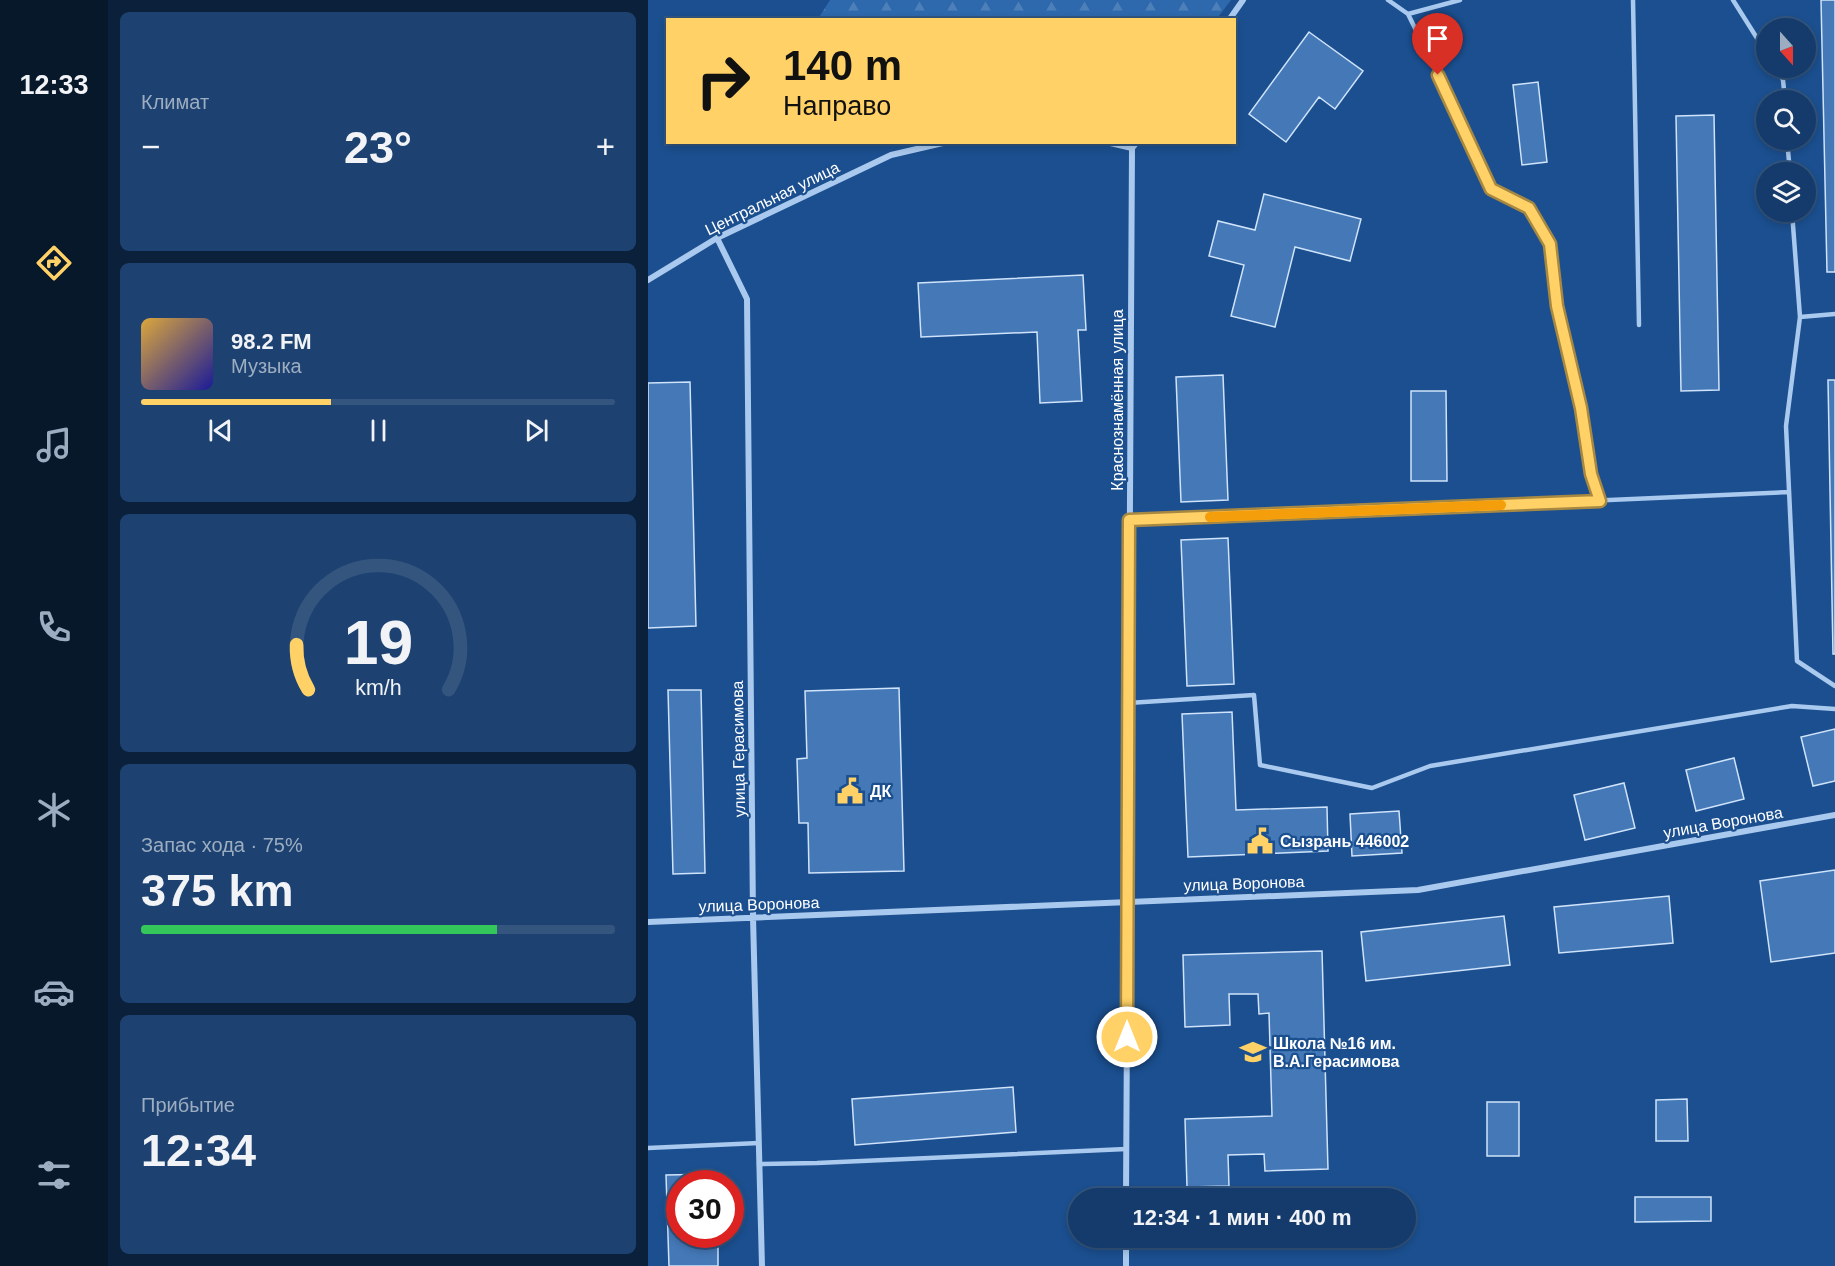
<!DOCTYPE html>
<html lang="ru">
<meta charset="utf-8">
<style>
:root{--surface:#143b6b;--page:#1d4271;--text:#f1f3f6;--muted:#9dadc1;--line:#33557e;--accent:#ffd166}
body{margin:0;font-family:Arial,sans-serif;background:var(--page);color:var(--text);height:100vh;display:flex;flex-direction:column;font-size:22px;white-space:nowrap}
*{box-sizing:border-box;margin:0}
p{font-size:20px;color:var(--muted)}
.icon{flex:none;width:33px;height:33px;fill:none;stroke:currentColor;stroke-width:2;stroke-linecap:round;stroke-linejoin:round}
.map{position:relative;flex:1;overflow:hidden}
.side{display:flex;flex-direction:column;gap:12px;padding:12px;background:#0b203b;width:540px}
.side>*{flex:none}
.banner{position:absolute;left:18px;top:18px;width:570px;height:126px;border-radius:0px;box-shadow:0 3px 9px #0003,0 0 0 2px var(--line);background:#ffd166;color:#111;overflow:hidden}
.needle{width:39px;rotate:159deg}
.controls{position:absolute;left:1108px;top:18px;display:grid;gap:12px}
.controls a{display:grid;place-items:center;width:60px;height:60px;border-radius:50%;background:var(--surface);box-shadow:0 3px 9px #0003,0 0 0 2px var(--line);font-size:30px}
.speed{position:absolute;left:18px;top:1170px;display:flex;gap:12px;font-size:30px;font-weight:700;text-align:center}
.speed>*{display:grid;place-content:center;width:78px;height:78px;border-radius:50%;background:var(--surface);box-shadow:0 3px 9px #0003,0 0 0 2px var(--line);line-height:1}
.speed .limit{border:9px solid #d22;background:#fff;color:#111}
.pin{position:absolute;display:grid;place-items:center;width:51px;height:51px;color:#fff;margin:-62px -26px;border-radius:50% 50% 50% 0;rotate:-45deg;box-shadow:0 0 6px #0007}
.pin .icon{rotate:45deg}
.me{position:absolute;width:66px;margin:-33px;rotate:0deg;stroke-linejoin:round;filter:drop-shadow(0 0 4px #0008)}
.turn{display:flex;align-items:center;gap:21px;height:126px;padding:0 18px;font-size:27px}
.turn .icon{width:78px;height:78px;stroke-width:2.5}
.turn b{display:block;font-size:42px;line-height:51px}
.big{font-size:45px;font-weight:700;line-height:1.1}
.side .card{flex:1;display:flex;flex-direction:column;justify-content:center;gap:9px;min-width:0;padding:0 21px;border-radius:9px;background:var(--page)}
.side .dial{align-items:center;gap:0}
.dial svg{height:156px;overflow:visible;fill:none;stroke:var(--line);stroke-width:7;stroke-linecap:round;text-anchor:middle}
.dial text{fill:var(--text);stroke:none}
.song{display:flex;align-items:center;gap:18px}
.cover{width:72px;height:72px;border-radius:9px;background:linear-gradient(135deg,hsl(40 70% 55%),hsl(240 70% 35%))}
.played{height:6px;border-radius:3px;background:linear-gradient(90deg,var(--accent) 40%,var(--line) 40%)}
.keys{display:flex;justify-content:space-around;direction:ltr}
.heat{display:flex;justify-content:space-between;align-items:center;font-size:33px;direction:ltr}
.charge{height:9px;border-radius:4px;background:linear-gradient(90deg,#34c759 75%,var(--line) 0)}
.trip{position:absolute;left:420px;top:1188px;width:348px;height:60px;border-radius:30px;background:var(--surface);box-shadow:0 3px 9px #0003,0 0 0 2px var(--line);font-weight:700;line-height:60px;text-align:center}
main{display:flex;flex:1;min-height:0}
.tabs{display:flex;flex-direction:column;width:108px;justify-content:space-around;align-items:center;background:#08182b;color:var(--muted)}
.tabs .icon{width:42px;height:42px}
.tabs .current{color:var(--accent)}
.tabs b{font-size:27px;color:var(--text)}
.map>svg:first-child{display:block}
.forest{fill:url(#forest-firs)}
.building{fill:#4478b7;stroke:#cfe3fa;stroke-width:1.5}
.lines{fill:none;stroke-linecap:round;stroke-linejoin:round}
.service{stroke:#a9c9ee;stroke-width:4.5}
.minor{stroke:#a9c9ee;stroke-width:6}
.route-casing{stroke:#a68842;stroke-width:15}
.route{stroke:#ffd166;stroke-width:10}
.slow{stroke:#f59e0b;stroke-width:10}
.labels{text-anchor:middle;stroke-width:4.5;stroke-linejoin:round;paint-order:stroke}
.street-label{font-size:16px;fill:#fff;stroke:#1b4f8f}
.poi-label{font-size:16px;font-weight:bold;fill:#fff;stroke:#1b4f8f;text-anchor:start}
</style>
<main>
<nav class="tabs">
<b>12:33</b>
<svg class="icon current" aria-label="directions" viewBox="0 0 24 24"><path d="M12 3l9 9-9 9-9-9zM9 14v-3h6M13 9l2 2-2 2"/></svg>
<svg class="icon" aria-label="music" viewBox="0 0 24 24"><path d="M9 18V5l10-2v13"/><circle cx="6" cy="18" r="3"/><circle cx="16" cy="16" r="3"/></svg>
<svg class="icon" aria-label="phone" viewBox="0 0 24 24"><path d="M5 4h4l2 5-3 2q2 4 5 5l2-3 5 2v4C11 20 4 13 5 4z"/></svg>
<svg class="icon" aria-label="climate" viewBox="0 0 24 24"><path d="M12 3v18M4 7l16 10M4 17L20 7"/></svg>
<svg class="icon" aria-label="car" viewBox="0 0 24 24"><path d="M5 17H2v-5l4-1 3-4h7l3 4 3 1v5h-3M9 17h6M6 11h13"/><circle cx="7" cy="17" r="2"/><circle cx="17" cy="17" r="2"/></svg>
<svg class="icon" aria-label="filters" viewBox="0 0 24 24"><path d="M4 7h16M4 17h16"/><circle cx="9" cy="7" r="2"/><circle cx="15" cy="17" r="2"/></svg>
</nav>
<section class="side">
<div class="card"><p>Климат</p>
<div class="heat"><a>−</a><b class="big">23°</b><a>+</a></div>
</div>
<div class="card">
<div class="song"><i class="cover"></i><div><b>98.2 FM</b><p>Музыка</p></div></div>
<div class="played"></div>
<div class="keys"><svg class="icon" aria-label="previous" viewBox="0 0 24 24"><path d="M18 5L8 12l10 7zM5 5v14"/></svg><svg class="icon" aria-label="pause" viewBox="0 0 24 24"><path d="M8 5v14M16 5v14"/></svg><svg class="icon" aria-label="next" viewBox="0 0 24 24"><path d="M6 5l10 7-10 7zM19 5v14"/></svg></div>
</div>
<div class="card dial"><svg viewBox="0 0 100 80">
<path d="M14 69A42 42 0 1 1 86 69"/>
<path d="M14 69A42 42 0 0 1 8 46" stroke="#ffd166"/>
<text x="50" y="56" font-size="32" font-weight="700">19</text>
<text x="50" y="72" font-size="11">km/h</text>
</svg></div>
<div class="card"><p>Запас хода · 75%</p><b class="big">375 km</b><div class="charge"></div></div>
<div class="card"><p>Прибытие</p><b class="big">12:34</b></div>
</section>
<div class="map">
<svg width="1187" height="1266" viewBox="0 0 1187 1266">
<defs>
<pattern id="forest-firs" width="22" height="20" patternUnits="userSpaceOnUse" patternTransform="scale(1.5)"><rect width="22" height="20" fill="#2e69ad"/><path d="M5 1l3.5 6h-7zM16 11l3.5 6h-7z" fill="#4d80b9"/></pattern>
</defs>
<rect width="100%" height="100%" fill="#1b4f8f"/>
<path class="forest" d="M182,0h401l-15,20 -398,-1z"/>
<path class="building" d="M1173,0h14v272h-8z
M661,32l54,39 -28,38 -16,-12 -33,45 -37,-28z
M890,82l9,80 -25,3 -9,-80z
M1066,115l5,275 -38,1 -5,-275z
M616,194l97,25 -11,42 -55,-14 -20,80 -44,-11 13,-51 -35,-9 9,-35 37,9z
M435,275l3,55h-8l4,71 -42,2 -3,-71 -116,5 -3,-54z
M575,375l5,125 -47,2 -5,-125z
M1180,380h7v274h-2z
M42,382l6,244 -48,2v-245z
M763,391h35l1,90h-36z
M580,538l6,146 -47,2 -6,-146z
M251,688l5,183 -95,2 -1,-50h-9l-2,-64 10,-1 -2,-67z
M20,690h33l4,183 -32,1z
M584,712l4,98 91,-3 1,44 -140,6 -6,-143z
M1187,729v52l-22,5 -12,-49z
M1086,758l10,41 -48,12 -10,-41z
M976,783l11,45 -50,12 -11,-45z
M751,811l3,42 -50,3 -2,-42z
M1187,870v83l-64,9 -11,-81z
M1021,896l4,47 -114,10 -5,-46z
M856,916l6,49 -144,16 -5,-49z
M674,951l6,218 -63,2 -1,-17 -36,1 1,31 -42,1 -2,-68 87,-3 -3,-103 -10,1 -1,-20h-29l1,31 -45,2 -2,-72z
M365,1087l3,45 -161,13 -3,-46z
M1039,1099l1,42h-32v-41z
M839,1102h32v54h-32z
M68,1174v10h-36v50h38v32h-49l-3,-91z
M987,1197h76v24l-76,1z"/>
<g class="lines">
<path class="service" d="M740,0l20,14 40,81 43,94 38,19 21,36 7,62 24,102 10,66 9,27
M985,0l6,325
M1085,0l34,54
M760,14l52,-14
M1127,68l8,12 2,20
M1139,140l3,32
M1144,212l8,105
M1187,314l-35,3 -14,109 11,235 38,25
M482,521l659,-29
M480,703l126,-8 6,70 112,23 58,-22 362,-60 43,3
M0,1148l111,-5
M111,1164l58,-1 309,-14"/>
<path class="minor" d="M581,20l14,-20
M458,142l26,6
M69,238l30,61 6,618 9,349
M0,280l69,-42 174,-83 56,-13
M0,922l770,-32 417,-75
M478,1198l6,-1050 5,-6
M478,1266v-28"/>
</g>
<g class="lines">
<g class="route-casing">
<path id="route" d="M479,1037l2,-517 471,-19 -9,-27 -10,-66 -24,-102 -7,-62 -21,-36 -38,-19 -53,-114"/>
</g>
<use href="#route" class="route"/>
<path class="slow" d="M562,517l291,-12"/>
</g>
<defs>
<g id="civic-bare" transform="scale(2.07)"><path d="M-.6-6.5H3V-4.5H.6V-3L4-1V1h2V6H-6V1h2V-1L-.6-3ZM-1.2 2.5V6h2.4V2.5Z" fill="#ffd166" stroke="#1b4f8f" stroke-width="2.5" paint-order="stroke"/></g>
<g id="school-bare" transform="scale(2.07)"><path d="M0-5L7-2L0 1L-7-2ZM-4 1L0 2.5L4 1V4Q0 6-4 4Z" fill="#ffd166" stroke="#1b4f8f" stroke-width="2.5" paint-order="stroke"/></g>
</defs>
<g fill-rule="evenodd">
<use href="#civic-bare" x="202" y="791"/>
<use href="#civic-bare" x="612" y="841"/>
<use href="#school-bare" x="605" y="1052"/>
</g>
<g class="labels">
<g class="street-label">
<text transform="translate(124 198) rotate(-26)" y="6">Центральная улица</text>
<text transform="translate(469 400) rotate(-90)" y="6">Краснознамённая улица</text>
<text transform="translate(90 749) rotate(-91)" y="6">улица Герасимова</text>
<text transform="translate(1075 822) rotate(-10)" y="6">улица Воронова</text>
<text transform="translate(596 883) rotate(-2)" y="6">улица Воронова</text>
<text transform="translate(111 904) rotate(-2)" y="6">улица Воронова</text>
</g>
<g class="poi-label">
<text x="222" y="797">ДК</text>
<text x="632" y="847">Сызрань 446002</text>
<text x="625" y="1049">Школа №16 им.<tspan x="625" dy="18">В.А.Герасимова</tspan></text>
</g>
</g>
</svg>
<div class="controls">
<a><svg class="needle" viewBox="-14 -14 28 28"><path d="M0-13l5 13h-10z" fill="#e53935"/><path d="M0 13l5-13h-10z" fill="#9dadc1"/></svg></a>
<a><svg class="icon" aria-label="search" viewBox="0 0 24 24"><circle cx="10" cy="10" r="6"/><path d="M15 15l6 6"/></svg></a>
<a><svg class="icon" aria-label="layers" viewBox="0 0 24 24"><path d="M12 4l9 5-9 5-9-5zM3 14l9 5 9-5"/></svg></a>
</div>
<div class="speed"><div class="limit">30</div></div>
<div class="pin" style="left:790px;top:75px;background:#d93025"><svg class="icon" aria-label="arrive" viewBox="0 0 24 24"><path d="M6 21V4h12l-3 4 3 4H6"/></svg></div>
<svg class="me" style="left:479px;top:1037px" viewBox="-20 -20 40 40"><circle r="17" fill="#ffd166" stroke="#fff" stroke-width="3"/><path d="M0-11L8 9 0 5-8 9z" fill="#fff"/></svg>
<div class="trip">12:34 · 1 мин · 400 m</div>
<div class="banner">
<div class="turn"><svg class="icon" aria-label="right" viewBox="0 0 24 24"><path d="M7 20v-9h11M14 6l5 5-5 5"/></svg><div><b>140 m</b>Направо</div></div>
</div>
</div>
</main>
